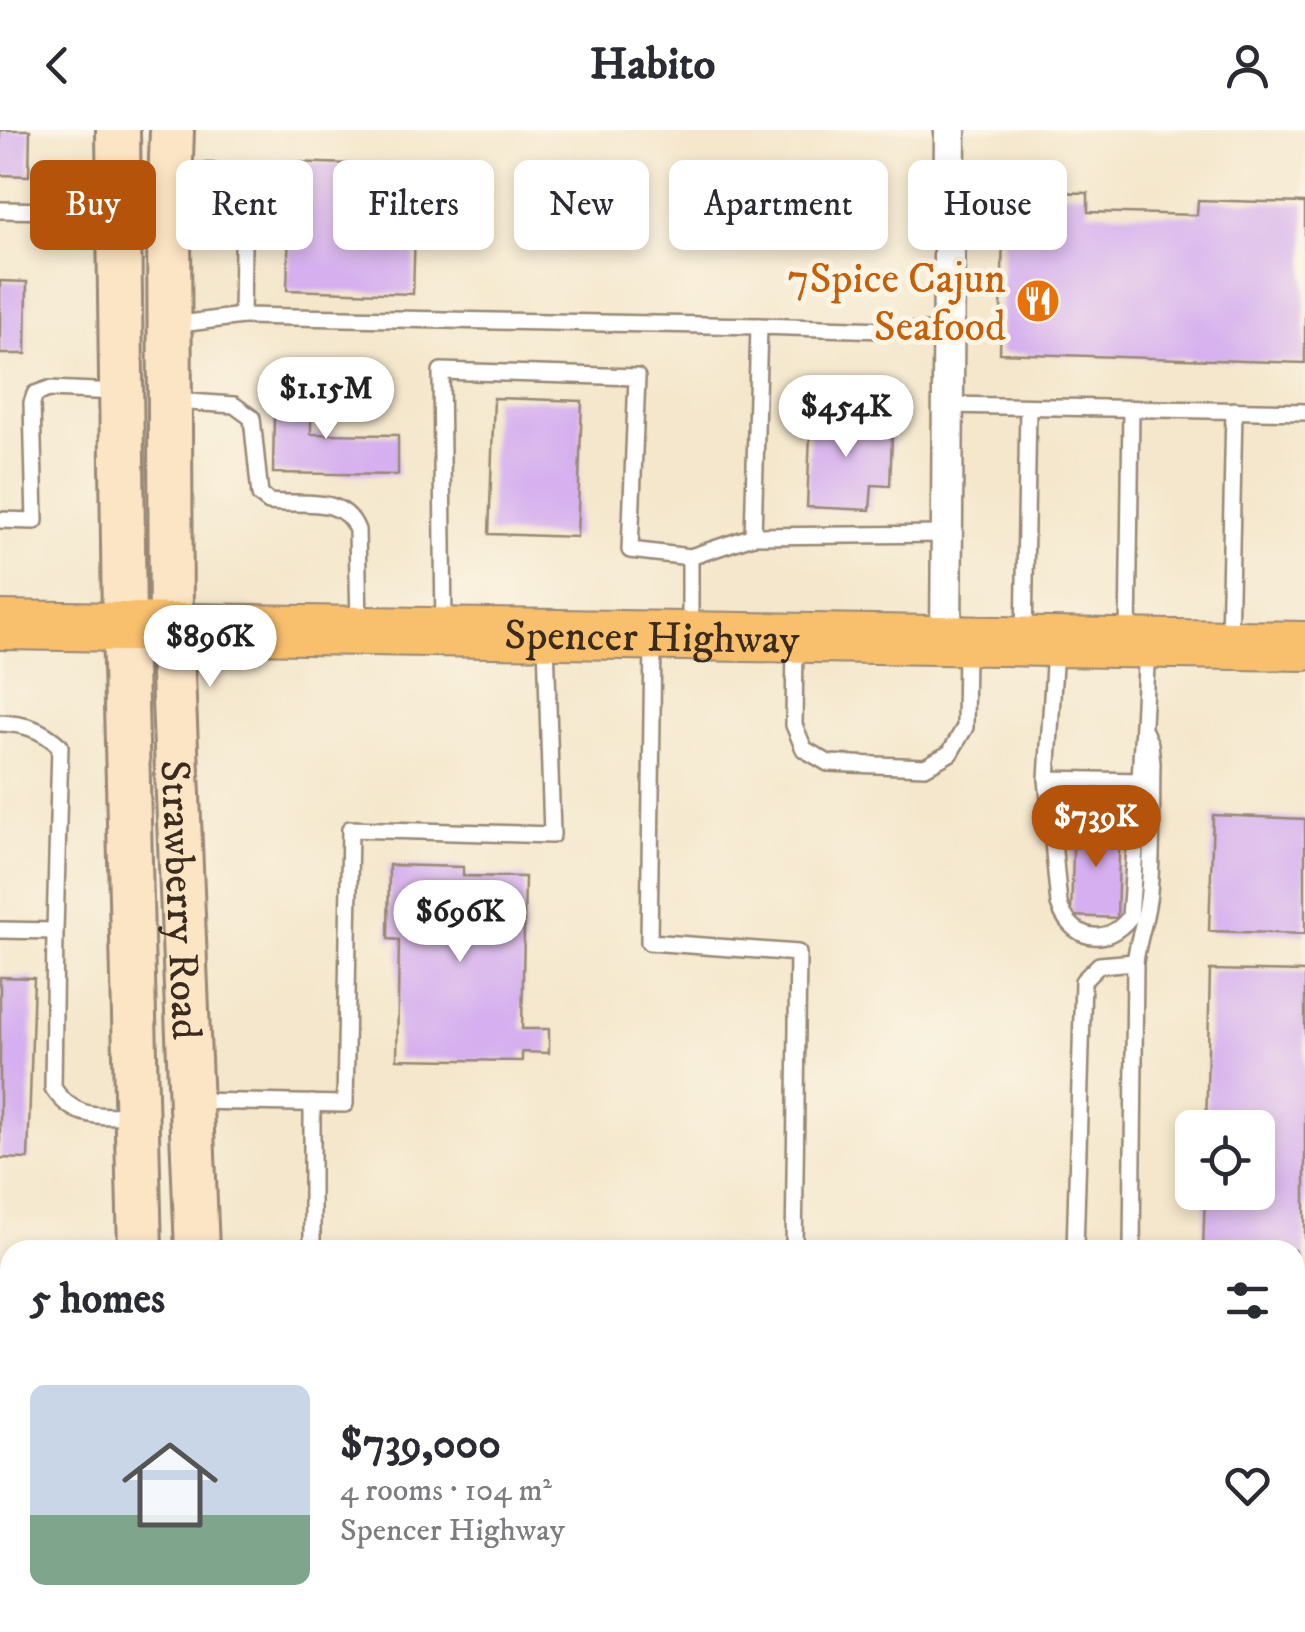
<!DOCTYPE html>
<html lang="en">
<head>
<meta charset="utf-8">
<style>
	:root { --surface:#fff; --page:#f2f2f3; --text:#2b2b33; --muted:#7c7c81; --accent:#b45309 }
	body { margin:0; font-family:"IM FELL DW Pica",serif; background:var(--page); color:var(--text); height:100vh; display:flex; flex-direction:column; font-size:38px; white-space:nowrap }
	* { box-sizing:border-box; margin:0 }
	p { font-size:32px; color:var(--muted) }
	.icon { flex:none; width:55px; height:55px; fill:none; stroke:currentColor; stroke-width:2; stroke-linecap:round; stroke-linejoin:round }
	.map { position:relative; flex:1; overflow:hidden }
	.sheet { position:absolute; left:0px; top:1110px; width:1305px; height:392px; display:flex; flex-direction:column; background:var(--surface); border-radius:30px 30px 0 0; box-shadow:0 5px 15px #0003 }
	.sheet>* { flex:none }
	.top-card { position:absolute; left:30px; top:30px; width:1245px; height:90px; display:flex; gap:20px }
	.fabs { position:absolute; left:1175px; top:980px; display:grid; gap:20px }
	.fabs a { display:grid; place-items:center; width:100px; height:100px; border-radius:15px; background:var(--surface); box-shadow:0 5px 15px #0003; font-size:50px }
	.price { position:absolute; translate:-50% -85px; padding:0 22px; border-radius:35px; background:#fff; color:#222; font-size:32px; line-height:65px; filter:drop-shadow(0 2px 5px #0008) }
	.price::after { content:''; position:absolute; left:50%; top:60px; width:30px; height:22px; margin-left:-15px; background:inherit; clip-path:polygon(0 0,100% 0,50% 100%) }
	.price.active { background:var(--accent); color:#fff }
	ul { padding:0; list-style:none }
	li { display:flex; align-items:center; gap:30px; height:250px; padding:0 30px }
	li span { display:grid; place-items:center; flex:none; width:280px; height:200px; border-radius:15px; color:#555 }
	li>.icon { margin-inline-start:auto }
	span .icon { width:120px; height:120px; fill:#fffc; stroke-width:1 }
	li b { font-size:42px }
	h2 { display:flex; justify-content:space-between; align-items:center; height:120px; padding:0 30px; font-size:42px }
	.tag { padding:0 35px; border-radius:15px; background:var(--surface); box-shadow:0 5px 15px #0003; font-size:35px; line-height:90px }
	.tag.active { background:var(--accent); color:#fff }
	header { display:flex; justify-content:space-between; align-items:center; height:130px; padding:0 30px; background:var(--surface); font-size:45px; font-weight:700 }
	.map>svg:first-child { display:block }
	.building { fill:#d5afef }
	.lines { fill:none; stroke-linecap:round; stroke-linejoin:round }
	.lane-casing { stroke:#988875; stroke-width:20 }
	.street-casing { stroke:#988875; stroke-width:35 }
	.secondary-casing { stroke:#988875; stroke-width:48 }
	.primary-casing { stroke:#988875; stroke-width:52 }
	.lane { stroke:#fff; stroke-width:15 }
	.street { stroke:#fff; stroke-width:30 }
	.secondary { stroke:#fce5c4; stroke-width:42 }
	.primary { stroke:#f8bf6c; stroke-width:48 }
	.labels { text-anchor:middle; stroke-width:10; stroke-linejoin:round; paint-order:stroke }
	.food-label { font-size:42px; fill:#c56008; stroke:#fcf5e5; text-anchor:end }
	.street-label { font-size:42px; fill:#3b2a1e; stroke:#fcf5e5 }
</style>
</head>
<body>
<header><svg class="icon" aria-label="back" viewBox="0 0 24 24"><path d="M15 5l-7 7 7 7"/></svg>Habito<svg class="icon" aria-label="person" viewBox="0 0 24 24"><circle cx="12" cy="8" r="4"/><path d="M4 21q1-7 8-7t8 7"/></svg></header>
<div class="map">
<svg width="1305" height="1502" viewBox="0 0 1305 1502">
	<rect width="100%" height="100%" fill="#fcf5e5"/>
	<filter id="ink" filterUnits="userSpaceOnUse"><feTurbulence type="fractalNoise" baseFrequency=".01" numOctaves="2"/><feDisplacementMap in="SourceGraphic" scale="20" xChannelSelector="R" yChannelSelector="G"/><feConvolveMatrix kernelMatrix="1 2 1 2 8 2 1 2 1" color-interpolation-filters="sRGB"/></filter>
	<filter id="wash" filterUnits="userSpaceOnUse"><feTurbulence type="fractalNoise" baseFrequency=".0048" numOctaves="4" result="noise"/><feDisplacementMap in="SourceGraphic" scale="40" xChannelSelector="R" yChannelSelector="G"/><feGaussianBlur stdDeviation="2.25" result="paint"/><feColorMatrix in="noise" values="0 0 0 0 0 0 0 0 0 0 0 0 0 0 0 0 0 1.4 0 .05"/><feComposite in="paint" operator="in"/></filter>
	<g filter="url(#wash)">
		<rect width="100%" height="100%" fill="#f4e7cc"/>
		<g id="blocks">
			<g class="building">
				<path d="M0,0H30L29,46L0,45Z"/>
				<path d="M291,32L417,36L413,164L287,160Z"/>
				<path d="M1004,61L1088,63V82L1197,85L1198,70L1305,73V233L1000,223Z"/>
				<path d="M0,151L27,152L26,224H0Z"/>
				<path d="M285,246H311V304L398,305V345L273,343L274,285H285Z"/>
				<path d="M494,268L582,271L577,407L489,404Z"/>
				<path d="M811,280L873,283L872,304L892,305L890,356L872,355L870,380L807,377Z"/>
				<path d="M1213,685L1305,689V804L1209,801Z"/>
				<path d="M1074,691L1120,693L1117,788L1071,786Z"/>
				<path d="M389,735L463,737V746L525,747L522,899H549V923L522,922V931L397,929L399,810L388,809Z"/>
				<path d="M1210,840L1305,842V1291H1295V1120H1203L1205,1062H1258V998H1206Z"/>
				<path d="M0,847L34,848L28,1029L0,1028Z"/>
			</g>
		</g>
	</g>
	<g filter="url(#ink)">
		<use href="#blocks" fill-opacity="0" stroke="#988875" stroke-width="2.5"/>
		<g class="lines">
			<defs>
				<g id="lane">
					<path d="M174,41L227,42L244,50L242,186L759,196"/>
					<path d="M0,80L114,82"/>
					<path d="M173,195L242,186"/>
					<path d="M174,271L234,275L252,288L260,365L269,372C302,376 343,364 357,400L359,495"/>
					<path d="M948,275L1305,282"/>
					<path d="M0,390L35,391L32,273L35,264L49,259L118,262"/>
					<path d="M753,406L947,404"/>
					<path d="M690,427L753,406L759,196L948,202"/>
					<path d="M444,499L441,241L637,247L630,420L690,427V502"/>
					<path d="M1024,508L1028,277"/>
					<path d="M653,510L649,812L798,823L794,1120"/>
					<path d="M1128,510L1131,279"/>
					<path d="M795,511L794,595L804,619L828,633L925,637L950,623L965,597L966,518"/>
					<path d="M1229,511L1234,280"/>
					<path d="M1055,519L1047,649L1140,651L1147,517"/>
					<path d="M0,593C25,594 41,599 60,616L55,801L0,800"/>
					<path d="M1047,649L1059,774C1071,810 1106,818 1130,787L1140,651"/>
					<path d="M55,801L53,958C75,991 100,985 136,986"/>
					<path d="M195,971L345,974L350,699L552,705L546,511"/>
					<path d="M312,1120V973"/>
					<path d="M1075,1120L1083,851L1099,835L1135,832"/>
					<path d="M1132,1120L1135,832C1138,808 1147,787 1149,762C1153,719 1151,676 1152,633L1150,614L1143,599"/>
					<path d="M0,1176H10"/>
					<path d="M0,1236H10"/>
					<path d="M488,1502V1492"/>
					<path d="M788,1502V1492"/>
				</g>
				<path id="street" d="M946,510L950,0"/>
				<g id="secondary">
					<path d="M118,0L124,497L140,1120"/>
					<path id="s1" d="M172,0L169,86L171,498L197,1120"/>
					<path d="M149,1492V1502"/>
					<path d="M206,1492L207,1502"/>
				</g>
				<g id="primary">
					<path id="s2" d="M0,495L1305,516"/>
				</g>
			</defs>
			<use href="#lane" class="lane-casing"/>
			<use href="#street" class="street-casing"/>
			<use href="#secondary" class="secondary-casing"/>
			<use href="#primary" class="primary-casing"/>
			<use href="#lane" class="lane"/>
			<use href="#street" class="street"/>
			<use href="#secondary" class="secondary"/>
			<use href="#primary" class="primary"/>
		</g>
	</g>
	<defs>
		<symbol id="restaurant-disc" viewBox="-11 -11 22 22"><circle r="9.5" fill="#e8710a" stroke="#fcf5e5"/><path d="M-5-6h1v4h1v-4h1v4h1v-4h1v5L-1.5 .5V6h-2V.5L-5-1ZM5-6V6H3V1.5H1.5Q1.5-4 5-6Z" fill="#fff"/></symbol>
	</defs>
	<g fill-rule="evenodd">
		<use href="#restaurant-disc" x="1013" y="146" width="50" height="50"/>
	</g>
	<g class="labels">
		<g class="food-label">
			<text x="1006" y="162">7Spice Cajun<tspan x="1006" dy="48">Seafood</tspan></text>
		</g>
		<g class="street-label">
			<text dy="15" stroke="none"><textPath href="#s2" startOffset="652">Spencer Highway</textPath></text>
			<text dy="15" stroke="none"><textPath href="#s1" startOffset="770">Strawberry Road</textPath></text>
		</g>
	</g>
</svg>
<div class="fabs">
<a><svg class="icon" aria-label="locate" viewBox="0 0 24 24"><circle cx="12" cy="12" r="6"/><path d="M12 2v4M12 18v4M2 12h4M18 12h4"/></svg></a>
</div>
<b class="price" style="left:326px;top:312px">$1.15M</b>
<b class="price" style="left:846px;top:330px">$454K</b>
<b class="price" style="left:210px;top:560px">$896K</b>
<b class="price active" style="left:1096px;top:740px">$739K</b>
<b class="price" style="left:460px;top:835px">$696K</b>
<div class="top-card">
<a class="tag active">Buy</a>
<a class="tag">Rent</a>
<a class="tag">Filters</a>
<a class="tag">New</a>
<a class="tag">Apartment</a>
<a class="tag">House</a>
</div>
<section class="sheet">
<h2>5 homes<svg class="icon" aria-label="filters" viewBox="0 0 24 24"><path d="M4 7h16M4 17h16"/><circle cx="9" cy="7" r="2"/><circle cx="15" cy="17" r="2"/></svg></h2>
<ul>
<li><span style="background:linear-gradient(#c9d6e8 65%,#7fa58c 0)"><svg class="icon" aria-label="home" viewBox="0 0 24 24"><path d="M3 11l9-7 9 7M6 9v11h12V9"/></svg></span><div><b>$739,000</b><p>4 rooms · 104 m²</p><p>Spencer Highway</p></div><svg class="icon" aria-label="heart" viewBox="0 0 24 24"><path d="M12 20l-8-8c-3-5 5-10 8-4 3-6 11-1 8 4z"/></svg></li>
</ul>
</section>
</div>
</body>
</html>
